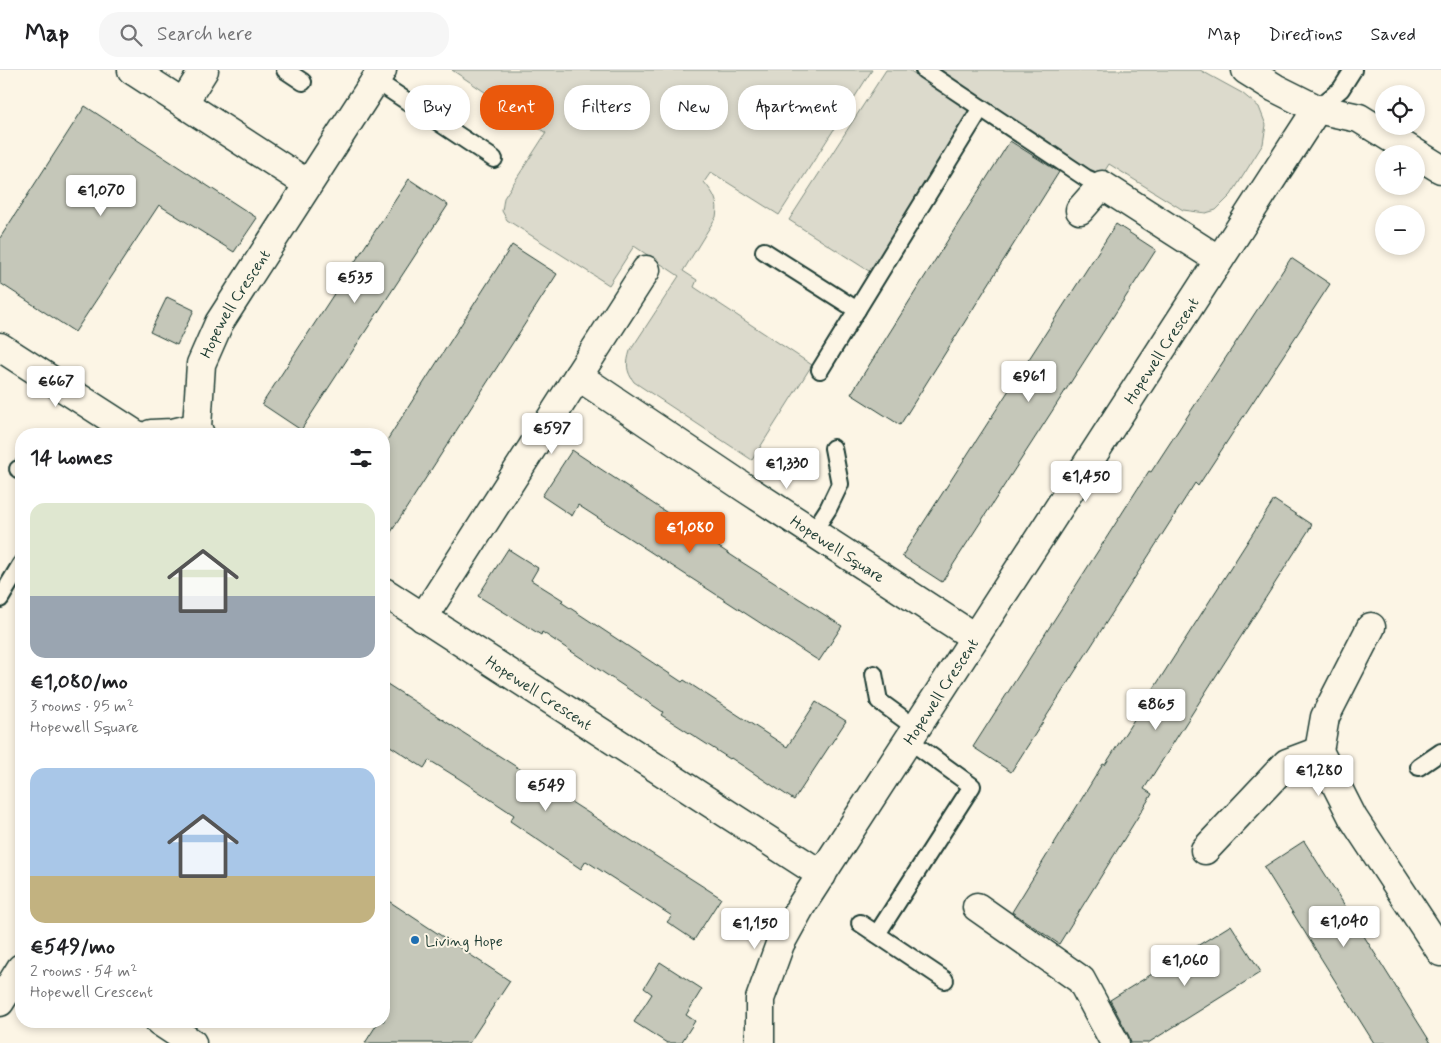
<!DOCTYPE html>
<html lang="en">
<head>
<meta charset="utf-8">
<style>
	:root { --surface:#fff; --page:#f6f6f6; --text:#202124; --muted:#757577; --line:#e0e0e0; --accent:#ea580c }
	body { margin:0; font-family:Mynerve,sans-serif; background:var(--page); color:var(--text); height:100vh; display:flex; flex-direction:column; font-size:19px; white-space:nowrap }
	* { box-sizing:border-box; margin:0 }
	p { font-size:16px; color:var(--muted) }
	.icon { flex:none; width:28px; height:28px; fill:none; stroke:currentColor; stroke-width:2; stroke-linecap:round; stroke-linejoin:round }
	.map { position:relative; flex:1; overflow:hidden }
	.panel { position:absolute; left:15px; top:358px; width:375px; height:600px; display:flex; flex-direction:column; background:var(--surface); border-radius:20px; box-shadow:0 2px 8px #0003 }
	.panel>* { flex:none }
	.banner { position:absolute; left:405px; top:15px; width:475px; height:45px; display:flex; gap:10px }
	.buttons { position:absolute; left:1375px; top:15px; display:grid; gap:10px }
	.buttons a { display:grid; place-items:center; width:50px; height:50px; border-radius:50%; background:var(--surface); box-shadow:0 2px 8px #0003; font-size:25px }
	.price { position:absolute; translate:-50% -42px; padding:0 11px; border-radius:5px; background:#fff; color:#222; font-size:16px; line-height:32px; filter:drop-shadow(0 1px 2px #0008) }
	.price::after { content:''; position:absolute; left:50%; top:30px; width:15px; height:11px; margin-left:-8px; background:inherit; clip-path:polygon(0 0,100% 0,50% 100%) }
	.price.current { background:var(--accent); color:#fff }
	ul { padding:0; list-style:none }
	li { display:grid; align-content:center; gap:10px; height:265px; padding:0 15px }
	li span { display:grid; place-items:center; height:155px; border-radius:15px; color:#555 }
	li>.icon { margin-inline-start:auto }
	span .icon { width:90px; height:90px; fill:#fffc; stroke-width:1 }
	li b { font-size:21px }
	h2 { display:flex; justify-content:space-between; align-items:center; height:60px; padding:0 15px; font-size:21px }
	.pill { padding:0 18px; border-radius:20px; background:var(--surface); box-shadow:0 2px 8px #0003; font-size:18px; line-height:45px }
	.pill.current { background:var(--accent); color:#fff }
	header { display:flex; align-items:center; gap:30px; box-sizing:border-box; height:70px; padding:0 25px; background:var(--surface); border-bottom:1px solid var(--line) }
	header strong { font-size:24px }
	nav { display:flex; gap:28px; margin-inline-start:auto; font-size:18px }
	.search { width:350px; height:45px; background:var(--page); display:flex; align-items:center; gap:12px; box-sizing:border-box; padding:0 18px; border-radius:20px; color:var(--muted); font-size:19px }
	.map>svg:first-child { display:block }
	.green { fill:#dcdacc; stroke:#7e8c80 }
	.building { fill:#c5c7b9; stroke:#1f3d34 }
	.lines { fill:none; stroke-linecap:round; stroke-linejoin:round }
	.lane-casing { stroke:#1f3d34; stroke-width:20 }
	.street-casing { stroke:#1f3d34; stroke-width:31 }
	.lane { stroke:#fcf5e5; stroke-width:16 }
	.street { stroke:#fcf5e5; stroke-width:28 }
	.poi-dot { fill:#1f6fb2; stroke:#fcf5e5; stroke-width:2 }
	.labels { text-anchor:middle; stroke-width:4; stroke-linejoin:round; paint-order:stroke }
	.street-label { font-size:16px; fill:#1f3d34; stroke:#fcf5e5 }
	.poi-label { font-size:16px; fill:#1f3d34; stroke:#fcf5e5; text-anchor:start }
</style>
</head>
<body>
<header>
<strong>Map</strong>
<div class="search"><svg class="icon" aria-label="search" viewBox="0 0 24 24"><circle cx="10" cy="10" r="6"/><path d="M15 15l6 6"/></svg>Search here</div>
<nav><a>Map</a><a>Directions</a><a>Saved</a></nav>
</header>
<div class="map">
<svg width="1441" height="973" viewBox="0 0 1441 973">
	<rect width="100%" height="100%" fill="#fcf5e5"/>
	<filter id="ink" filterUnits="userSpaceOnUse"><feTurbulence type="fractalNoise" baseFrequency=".02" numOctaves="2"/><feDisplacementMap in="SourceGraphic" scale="10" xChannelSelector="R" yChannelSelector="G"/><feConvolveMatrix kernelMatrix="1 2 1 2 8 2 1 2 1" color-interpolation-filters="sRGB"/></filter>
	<g filter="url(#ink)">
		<g class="green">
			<path d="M452,0H872L779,145L711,102L704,112C714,124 719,131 716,147L683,201L697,210L694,217L812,295L752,390L634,312C626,301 626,294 630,281L679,206L634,176L609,215L507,150L502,141L504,128L546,63Z"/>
			<path d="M886,0H909L974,43L872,203L789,150Z"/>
			<path d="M940,0H1200L1242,23L1259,37L1266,55L1263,74L1231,125L1216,140L1206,143L1183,140L1109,94L1101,107Z"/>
		</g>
		<g class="building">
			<path d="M85,36L257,148L234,182L159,135L75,262L0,213V168Z"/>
			<path d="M1010,71L1059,102L900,355L851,324Z"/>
			<path d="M409,109L448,135L301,360L262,334Z"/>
			<path d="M1116,154L1156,180L942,512L902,486Z"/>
			<path d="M512,175L557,204L384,473V375Z"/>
			<path d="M1291,188L1330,214L1198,416L1195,413L1011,702L973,677L1149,401L1151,402Z"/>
			<path d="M167,227L194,240L177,275L150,262Z"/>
			<path d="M572,380L740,491L842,556L819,591L578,435L572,446L542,426Z"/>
			<path d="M1274,430L1312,455L1144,719L1152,724L1059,874L1012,842L1103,694L1105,695Z"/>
			<path d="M508,479L538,498L531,510L563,530L561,532L682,612L684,610L787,677L816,632L846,651L794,730L731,688L730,689L661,645L663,642L542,562L541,565L478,526Z"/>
			<path d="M384,612L721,828L694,870L667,852L672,846L586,791L581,799L510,751L514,745L458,708L429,690L424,698L384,672Z"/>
			<path d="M1304,771L1325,804L1431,973H1374L1264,797Z"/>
			<path d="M384,828L510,911L469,973H365L379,951H384Z"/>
			<path d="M1231,855L1261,902L1148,973H1131L1129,966L1110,930Z"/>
			<path d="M660,892L702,919L686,945L695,951L681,973H667L634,952L652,924L644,918Z"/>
		</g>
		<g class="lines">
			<defs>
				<g id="lane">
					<path d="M285,0L303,12"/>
					<path d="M924,0L1086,108L1102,115"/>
					<path d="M375,10L494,89"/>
					<path d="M1317,39L1341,19L1353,0"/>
					<path d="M764,181L857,240"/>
					<path d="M820,300L981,38"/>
					<path d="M18,399L21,401"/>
					<path d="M813,462L828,439L840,414L833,378"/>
					<path d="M0,529L21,494"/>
					<path d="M874,604L879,631L916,658"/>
					<path d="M1419,697L1441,682"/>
					<path d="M860,853L945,910"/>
					<path d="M877,864L972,716L909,670"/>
				</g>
				<g id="street">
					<path d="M132,0L308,114"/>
					<path d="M1246,0L1275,18L1317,39L1359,48L1441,99"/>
					<path d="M184,32L204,0"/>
					<path d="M1080,140L1102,115L1219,190"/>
					<path d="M0,277L135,364"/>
					<path id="s1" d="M578,306L745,418L974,567"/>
					<path d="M151,364L172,363L197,357"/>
					<path id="s2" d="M200,364L197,357L201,294L219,253L382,0"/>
					<path id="s3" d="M384,522L822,805"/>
					<path d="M423,548L646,200"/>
					<path d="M1371,557L1325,647L1319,681L1353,748L1441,882"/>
					<path d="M1205,780L1287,693L1319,681"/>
					<path d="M977,837L1081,910L1115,973"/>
					<path d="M0,932L21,898"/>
					<path d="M159,951L192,973"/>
					<path id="s4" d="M760,973V929L780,874L801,836L1317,39"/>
				</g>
			</defs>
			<use href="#lane" class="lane-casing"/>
			<use href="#street" class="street-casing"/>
			<use href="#lane" class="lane"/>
			<use href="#street" class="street"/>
		</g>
	</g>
	<circle class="poi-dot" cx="415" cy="870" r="5"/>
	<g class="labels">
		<g class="street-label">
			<text dy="6" stroke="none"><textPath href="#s2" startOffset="140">Hopewell Crescent</textPath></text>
			<text dy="6" stroke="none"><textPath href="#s4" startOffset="808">Hopewell Crescent</textPath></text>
			<text dy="6" stroke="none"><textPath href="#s1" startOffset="312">Hopewell Square</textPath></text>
			<text dy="6" stroke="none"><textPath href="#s4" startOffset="402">Hopewell Crescent</textPath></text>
			<text dy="6" stroke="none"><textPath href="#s3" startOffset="185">Hopewell Crescent</textPath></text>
		</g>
		<g class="poi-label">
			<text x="425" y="876">Living Hope</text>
		</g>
	</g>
</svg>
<div class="buttons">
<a><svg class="icon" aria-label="locate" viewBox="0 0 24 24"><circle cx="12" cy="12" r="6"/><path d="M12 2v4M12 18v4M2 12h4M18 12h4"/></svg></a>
<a>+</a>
<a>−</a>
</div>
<b class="price" style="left:101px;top:147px">€1,070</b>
<b class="price" style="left:355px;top:234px">€535</b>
<b class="price" style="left:1029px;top:333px">€961</b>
<b class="price" style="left:56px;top:338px">€667</b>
<b class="price" style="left:552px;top:385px">€597</b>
<b class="price" style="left:787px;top:420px">€1,330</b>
<b class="price" style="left:1086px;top:433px">€1,450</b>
<b class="price current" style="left:690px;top:484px">€1,080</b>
<b class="price" style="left:1156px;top:661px">€865</b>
<b class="price" style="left:1319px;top:727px">€1,280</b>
<b class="price" style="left:546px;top:742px">€549</b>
<b class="price" style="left:1344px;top:878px">€1,040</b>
<b class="price" style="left:755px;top:880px">€1,150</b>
<b class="price" style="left:1185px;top:917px">€1,060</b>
<div class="banner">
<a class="pill">Buy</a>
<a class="pill current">Rent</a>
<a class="pill">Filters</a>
<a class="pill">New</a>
<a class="pill">Apartment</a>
</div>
<section class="panel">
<h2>14 homes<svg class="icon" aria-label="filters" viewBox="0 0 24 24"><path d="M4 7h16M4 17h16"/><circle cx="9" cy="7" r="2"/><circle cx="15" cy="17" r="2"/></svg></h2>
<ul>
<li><span style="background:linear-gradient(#dfe7d0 60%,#9aa5b1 0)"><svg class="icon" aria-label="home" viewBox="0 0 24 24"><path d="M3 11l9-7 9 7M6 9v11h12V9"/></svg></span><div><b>€1,080/mo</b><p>3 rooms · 95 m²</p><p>Hopewell Square</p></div></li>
<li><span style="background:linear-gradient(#a9c7e8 70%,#c2b280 0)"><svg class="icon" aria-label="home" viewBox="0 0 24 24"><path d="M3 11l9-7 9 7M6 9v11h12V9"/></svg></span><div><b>€549/mo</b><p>2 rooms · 54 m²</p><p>Hopewell Crescent</p></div></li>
</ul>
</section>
</div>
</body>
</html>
